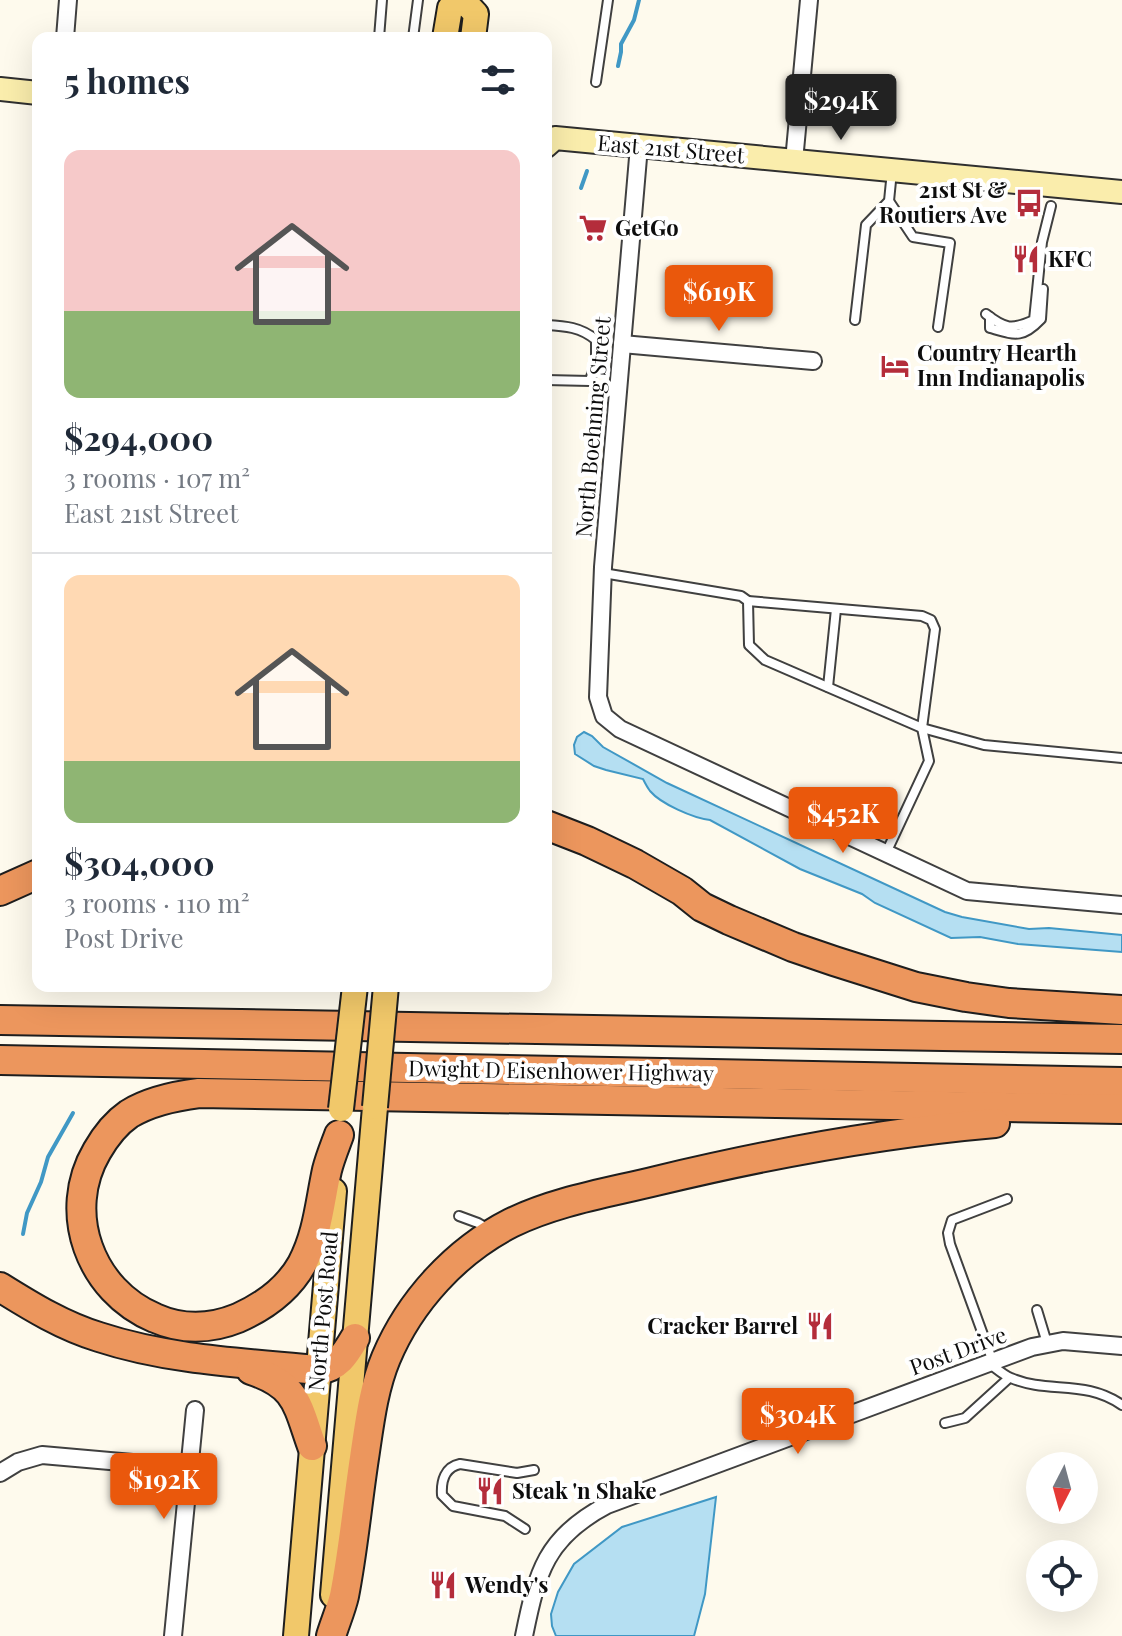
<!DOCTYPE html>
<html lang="en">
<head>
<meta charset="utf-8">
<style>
	:root { --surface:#fff; --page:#f2f2f3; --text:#1f2937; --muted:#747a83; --line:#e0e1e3; --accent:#ea580c }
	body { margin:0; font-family:"Playfair Display",serif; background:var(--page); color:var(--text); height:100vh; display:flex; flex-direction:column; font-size:30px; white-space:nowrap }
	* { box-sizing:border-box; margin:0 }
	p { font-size:26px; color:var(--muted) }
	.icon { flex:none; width:44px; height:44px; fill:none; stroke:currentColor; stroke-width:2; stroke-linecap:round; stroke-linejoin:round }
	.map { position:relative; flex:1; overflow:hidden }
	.panel { position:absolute; left:32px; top:32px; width:520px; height:960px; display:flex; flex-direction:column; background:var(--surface); border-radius:16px; box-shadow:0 8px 32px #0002 }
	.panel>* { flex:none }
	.needle { width:52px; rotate:186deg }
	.controls { position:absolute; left:1026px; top:1452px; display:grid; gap:16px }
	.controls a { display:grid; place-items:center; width:72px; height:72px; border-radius:50%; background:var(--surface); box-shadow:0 8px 32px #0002; font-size:40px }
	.price { position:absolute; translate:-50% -68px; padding:0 18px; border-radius:8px; background:var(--accent); color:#fff; font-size:26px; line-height:52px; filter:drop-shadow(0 2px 4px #0008) }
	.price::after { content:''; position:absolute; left:50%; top:48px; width:24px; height:18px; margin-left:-12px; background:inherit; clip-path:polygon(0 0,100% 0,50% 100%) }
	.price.active { background:#222; color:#fff }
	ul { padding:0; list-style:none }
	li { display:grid; align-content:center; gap:16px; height:424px; padding:0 32px }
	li+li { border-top:2px solid var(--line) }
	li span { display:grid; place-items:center; height:248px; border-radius:16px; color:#555 }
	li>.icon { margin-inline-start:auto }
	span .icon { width:144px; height:144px; fill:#fffc; stroke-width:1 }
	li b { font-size:34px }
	h2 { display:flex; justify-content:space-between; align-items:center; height:96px; padding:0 32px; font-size:34px }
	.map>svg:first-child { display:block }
	.water { fill:#b5dff2; stroke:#4098c5; stroke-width:2 }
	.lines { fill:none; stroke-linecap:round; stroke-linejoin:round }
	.stream { stroke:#4098c5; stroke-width:4 }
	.service-casing { stroke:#404040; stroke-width:12 }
	.minor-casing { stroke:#404040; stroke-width:20 }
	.secondary-casing { stroke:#2f2f2f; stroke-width:26 }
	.primary-casing { stroke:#1e1e1e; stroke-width:28 }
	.motorway-casing { stroke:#1e1e1e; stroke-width:32 }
	.service { stroke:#fff; stroke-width:8 }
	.minor { stroke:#fff; stroke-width:16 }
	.secondary { stroke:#faedac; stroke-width:22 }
	.primary { stroke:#f1c86a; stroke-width:24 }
	.motorway { stroke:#ec965d; stroke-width:28 }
	.primary-bridge-casing { stroke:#1e1e1e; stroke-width:28; stroke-linecap:butt }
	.primary-bridge { stroke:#f1c86a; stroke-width:24 }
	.labels { text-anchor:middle; stroke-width:8; stroke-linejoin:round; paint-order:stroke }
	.street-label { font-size:22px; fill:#0d0d0d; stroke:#fff }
	.poi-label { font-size:22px; font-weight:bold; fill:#0d0d0d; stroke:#fff; text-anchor:start }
</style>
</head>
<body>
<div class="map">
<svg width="1122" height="1636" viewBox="0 0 1122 1636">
	<rect width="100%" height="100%" fill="#fefaed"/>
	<g class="water">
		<path d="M584,732L592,736L603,747L667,783L945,912L962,917L1029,929L1049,928L1122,935V952L1018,944L980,937L951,938L875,903L862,894L800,869L710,820C693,818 661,804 650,791C647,787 645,783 643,779L606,770L594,766L575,754L574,745L577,737Z"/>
		<path d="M716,1497L705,1594L694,1636H556L552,1626L551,1614L558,1592L574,1564L622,1527Z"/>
	</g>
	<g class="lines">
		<g class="stream">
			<path d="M618,66L621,52V44L634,20L639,0"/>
			<path d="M581,188L587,171"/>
			<path d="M23,1234L27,1213L41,1182L48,1157L73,1113"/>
		</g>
		<defs>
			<g id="service">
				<path d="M379,38L382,0"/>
				<path d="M413,38L418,0"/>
				<path d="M596,82L608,0"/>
				<path d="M889,201L913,237L950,243L938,327"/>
				<path d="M986,314C1005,329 1012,330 1034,320L1042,242L1051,206"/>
				<path d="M990,317V328C1015,335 1022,339 1041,319L1043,289"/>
				<path d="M855,320L866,225L889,201L892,171"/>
				<path d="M546,325C565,326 581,327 596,340V360L590,381L546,380"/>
				<path d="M603,573L741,596L748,601L749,645L765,660L922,728L984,745L1122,758"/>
				<path d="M748,601L922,616L931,620L935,629L922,728L929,761L886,853"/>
				<path d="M828,687L836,609"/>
				<path d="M459,1216L478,1223L490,1230"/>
				<path d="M1037,1310L1047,1343"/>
				<path d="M993,1362L950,1244L948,1233L952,1220L1007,1199"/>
				<path d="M990,1364C996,1368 1003,1375 1011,1378C1048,1394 1085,1379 1122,1405"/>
				<path d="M945,1423L965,1418L1009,1378"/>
				<path d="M525,1529L505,1516L453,1506L442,1495C441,1481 445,1467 460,1464L517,1473L534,1470"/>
			</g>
			<g id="minor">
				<path d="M65,38L68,0"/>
				<path d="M639,146L603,567L598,697L604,716L620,729L967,891L1122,905"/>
				<path d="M794,161L809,0"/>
				<path d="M622,344L813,361"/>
				<path d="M0,1473L18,1462L42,1455L189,1468"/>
				<path d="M173,1636L195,1410"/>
				<path d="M524,1636C537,1572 546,1537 607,1505L1032,1347L1063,1341L1122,1346"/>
			</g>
			<g id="secondary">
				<path d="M0,89L38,93"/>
				<path d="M546,146L555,138L1122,192"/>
			</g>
			<g id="primary">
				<path d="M463,0L476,14L473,38"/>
				<path d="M445,38L450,8L463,1"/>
				<path d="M333,1595L375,1107"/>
				<path d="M296,1636L334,1191"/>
			</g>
			<g id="motorway">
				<path d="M546,825L587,841L635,864L682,891L702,907L729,920L793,947L834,961L916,987L966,997L1009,1003L1122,1010"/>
				<path d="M0,891L38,874"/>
				<path d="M0,1020L1122,1039"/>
				<path d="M0,1060L1122,1082"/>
				<path d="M339,1135C335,1146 330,1158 327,1170C320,1202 318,1234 302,1264C288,1289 265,1306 238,1318C211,1329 182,1330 155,1318C90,1291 61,1212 97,1151C105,1137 116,1123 129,1114C150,1101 175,1096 199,1093L1122,1109"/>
				<path d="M0,1287C32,1307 63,1326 99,1337C169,1360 245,1363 318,1370C338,1367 345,1355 355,1338"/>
				<path d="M251,1370C297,1385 297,1404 312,1446"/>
				<path d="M331,1636C335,1623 341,1609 344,1596C353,1550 357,1504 364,1458C369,1425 373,1389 386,1358C410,1301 456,1251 511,1223C556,1201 607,1193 656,1181C768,1154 880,1133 995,1123"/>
			</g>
		</defs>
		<use href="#service" class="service-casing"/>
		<use href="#minor" class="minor-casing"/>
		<use href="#secondary" class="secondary-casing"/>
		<use href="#primary" class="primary-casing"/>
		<use href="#motorway" class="motorway-casing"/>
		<use href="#service" class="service"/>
		<use href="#minor" class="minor"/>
		<use href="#secondary" class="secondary"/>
		<use href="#primary" class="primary"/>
		<use href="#motorway" class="motorway"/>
		<defs>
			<g id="primary-bridge">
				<path d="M375,1107L386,986"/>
				<path d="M341,1109L355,986"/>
			</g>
		</defs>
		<use href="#primary-bridge" class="primary-bridge-casing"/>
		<use href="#primary-bridge" class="primary-bridge"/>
	</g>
	<defs>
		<symbol id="bus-bare" viewBox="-9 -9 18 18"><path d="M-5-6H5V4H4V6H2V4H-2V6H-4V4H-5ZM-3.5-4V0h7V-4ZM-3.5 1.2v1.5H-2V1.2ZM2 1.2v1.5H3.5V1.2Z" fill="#b42d3b" stroke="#fff" stroke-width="2.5" paint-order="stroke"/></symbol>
		<symbol id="supermarket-bare" viewBox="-9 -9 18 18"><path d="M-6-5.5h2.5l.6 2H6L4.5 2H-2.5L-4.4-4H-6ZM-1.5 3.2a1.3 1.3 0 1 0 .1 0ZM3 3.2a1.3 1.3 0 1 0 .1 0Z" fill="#b42d3b" stroke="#fff" stroke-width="2.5" paint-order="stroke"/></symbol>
		<symbol id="restaurant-bare" viewBox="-9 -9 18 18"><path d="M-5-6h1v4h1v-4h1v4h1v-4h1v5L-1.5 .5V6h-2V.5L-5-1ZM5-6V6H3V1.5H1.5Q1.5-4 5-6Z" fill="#b42d3b" stroke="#fff" stroke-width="2.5" paint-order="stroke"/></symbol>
		<symbol id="hotel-bare" viewBox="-9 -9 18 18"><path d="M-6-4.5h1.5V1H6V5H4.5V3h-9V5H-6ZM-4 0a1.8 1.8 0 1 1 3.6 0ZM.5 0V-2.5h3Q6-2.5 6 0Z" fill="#b42d3b" stroke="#fff" stroke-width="2.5" paint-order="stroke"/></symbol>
	</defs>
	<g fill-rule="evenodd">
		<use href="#bus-bare" x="1009" y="183" width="40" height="40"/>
		<use href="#supermarket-bare" x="573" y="208" width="40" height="40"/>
		<use href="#restaurant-bare" x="1006" y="239" width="40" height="40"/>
		<use href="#hotel-bare" x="875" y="346" width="40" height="40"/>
		<use href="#restaurant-bare" x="800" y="1306" width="40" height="40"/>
		<use href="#restaurant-bare" x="470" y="1471" width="40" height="40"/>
		<use href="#restaurant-bare" x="423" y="1565" width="40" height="40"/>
	</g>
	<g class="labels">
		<g class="street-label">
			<text transform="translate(671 149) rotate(5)" y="8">East 21st Street</text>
			<text transform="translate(593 427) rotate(-85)" y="8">North Boehning Street</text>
			<text transform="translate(561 1071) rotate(1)" y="8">Dwight D Eisenhower Highway</text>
			<text transform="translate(323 1311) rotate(-85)" y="8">North Post Road</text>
			<text transform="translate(958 1351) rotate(-20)" y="8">Post Drive</text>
		</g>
		<g class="poi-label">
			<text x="1007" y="198" text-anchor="end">21st St &amp;<tspan x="1007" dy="25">Routiers Ave</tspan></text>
			<text x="615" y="236">GetGo</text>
			<text x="1048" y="267">KFC</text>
			<text x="917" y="361">Country Hearth<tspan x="917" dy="25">Inn Indianapolis</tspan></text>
			<text x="798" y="1334" text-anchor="end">Cracker Barrel</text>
			<text x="512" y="1499">Steak 'n Shake</text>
			<text x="465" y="1593">Wendy's</text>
		</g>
	</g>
</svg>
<div class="controls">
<a><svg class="needle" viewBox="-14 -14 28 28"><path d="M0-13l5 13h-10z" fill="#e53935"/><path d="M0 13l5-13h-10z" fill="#747a83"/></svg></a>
<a><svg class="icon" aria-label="locate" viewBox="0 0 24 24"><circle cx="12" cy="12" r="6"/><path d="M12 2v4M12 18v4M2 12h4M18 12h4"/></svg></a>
</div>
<b class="price active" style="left:841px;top:142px">$294K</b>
<b class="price" style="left:719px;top:333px">$619K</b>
<b class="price" style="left:843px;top:855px">$452K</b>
<b class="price" style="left:798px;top:1456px">$304K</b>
<b class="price" style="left:164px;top:1521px">$192K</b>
<section class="panel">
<h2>5 homes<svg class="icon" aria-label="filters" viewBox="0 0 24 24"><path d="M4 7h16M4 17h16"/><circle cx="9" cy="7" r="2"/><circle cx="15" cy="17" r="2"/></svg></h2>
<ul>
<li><span style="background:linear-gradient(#f6c9c9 65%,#8fb573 0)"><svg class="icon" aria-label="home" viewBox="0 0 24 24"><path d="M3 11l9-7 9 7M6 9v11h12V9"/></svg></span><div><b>$294,000</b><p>3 rooms · 107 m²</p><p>East 21st Street</p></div></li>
<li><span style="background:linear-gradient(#ffd9b3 75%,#8fb573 0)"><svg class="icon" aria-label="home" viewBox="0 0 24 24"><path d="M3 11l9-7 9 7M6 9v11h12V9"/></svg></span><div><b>$304,000</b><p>3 rooms · 110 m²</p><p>Post Drive</p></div></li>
</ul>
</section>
</div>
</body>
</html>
